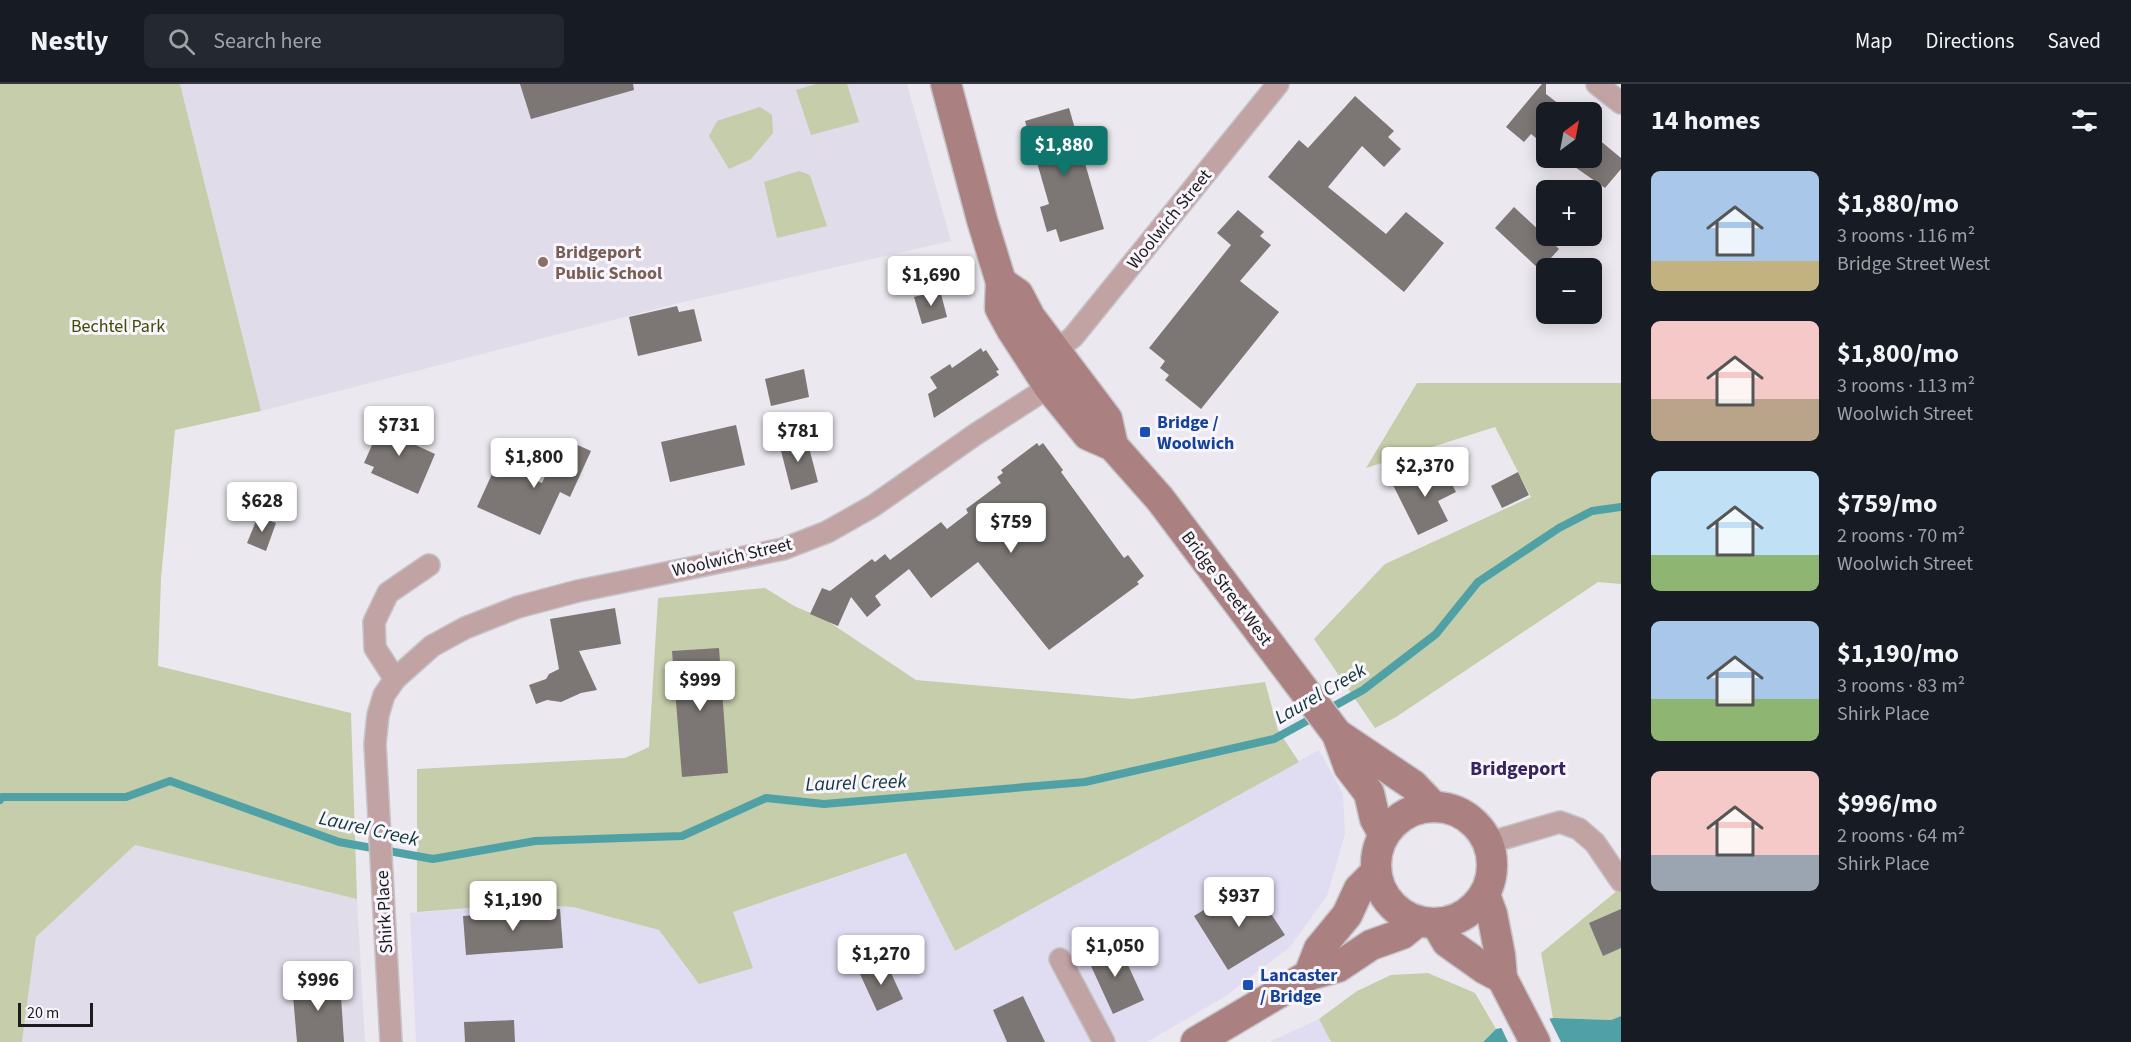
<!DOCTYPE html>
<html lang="en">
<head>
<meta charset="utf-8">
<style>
	:root { --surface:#171b24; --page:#242831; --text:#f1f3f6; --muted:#9ea1a6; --line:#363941; --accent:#0f766e }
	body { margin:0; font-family:"Source Sans 3",sans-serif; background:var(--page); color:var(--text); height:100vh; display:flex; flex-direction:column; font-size:22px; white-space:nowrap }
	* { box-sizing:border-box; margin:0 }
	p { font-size:20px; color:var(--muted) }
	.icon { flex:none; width:33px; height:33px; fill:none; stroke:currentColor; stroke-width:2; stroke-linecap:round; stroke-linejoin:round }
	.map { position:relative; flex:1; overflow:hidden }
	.drawer { display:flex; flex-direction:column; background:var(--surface); width:510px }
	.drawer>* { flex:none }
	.needle { width:39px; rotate:32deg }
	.controls { position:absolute; left:1536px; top:18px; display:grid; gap:12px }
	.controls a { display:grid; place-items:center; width:66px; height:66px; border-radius:9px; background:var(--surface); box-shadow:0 3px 15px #0003; font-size:30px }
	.scale { position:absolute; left:18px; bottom:15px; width:75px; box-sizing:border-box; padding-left:6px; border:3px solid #1c1b1d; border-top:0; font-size:16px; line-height:21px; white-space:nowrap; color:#1c1b1d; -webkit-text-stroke:4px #f8f6fc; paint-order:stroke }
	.price { position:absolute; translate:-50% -51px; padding:0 14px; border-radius:6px; background:#fff; color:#222; font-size:20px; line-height:39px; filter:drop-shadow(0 2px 3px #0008) }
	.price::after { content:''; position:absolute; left:50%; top:36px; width:18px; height:14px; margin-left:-9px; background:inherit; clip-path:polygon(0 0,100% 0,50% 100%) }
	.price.active { background:var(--accent); color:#fff }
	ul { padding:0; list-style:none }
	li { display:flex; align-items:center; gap:18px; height:150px; padding:0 30px }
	li span { display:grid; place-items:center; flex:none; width:168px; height:120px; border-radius:9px; color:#555 }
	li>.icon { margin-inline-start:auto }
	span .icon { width:72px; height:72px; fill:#fffc; stroke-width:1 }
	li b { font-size:26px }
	h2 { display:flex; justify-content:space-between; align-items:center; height:72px; padding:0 30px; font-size:26px }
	header { display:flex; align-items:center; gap:36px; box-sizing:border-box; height:84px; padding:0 30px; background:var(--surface); border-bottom:2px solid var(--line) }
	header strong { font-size:28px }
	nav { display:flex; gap:33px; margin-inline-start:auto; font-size:21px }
	.search { width:420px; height:54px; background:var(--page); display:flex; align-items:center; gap:15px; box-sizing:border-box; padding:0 21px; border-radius:9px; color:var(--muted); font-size:22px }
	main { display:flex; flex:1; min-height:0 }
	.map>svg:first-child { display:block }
	.commercial { fill:#e0ddf3 }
	.built { fill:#e0dce9 }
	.green { fill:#c5cdaa }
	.water { fill:#50a1a5 }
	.pier { fill:#ebe9ef }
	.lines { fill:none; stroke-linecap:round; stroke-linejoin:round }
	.stream { stroke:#50a1a5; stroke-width:8 }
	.building { fill:#7c7774 }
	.minor-casing { stroke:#c6c4c9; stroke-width:24 }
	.secondary-casing { stroke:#c6c4c9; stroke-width:33 }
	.minor { stroke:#c1a3a3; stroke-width:21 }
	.secondary { stroke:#ab8081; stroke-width:30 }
	.education-dot { fill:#8d6e63; stroke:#f8f6fc; stroke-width:2 }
	.transit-dot { fill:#1a4fb4; stroke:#f8f6fc; stroke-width:2 }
	.labels { text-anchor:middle; stroke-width:6; stroke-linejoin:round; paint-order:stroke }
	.street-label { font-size:18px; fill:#1c1b1d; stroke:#f8f6fc }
	.education-label { font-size:18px; font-weight:bold; fill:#785e54; stroke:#f8f6fc; text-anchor:start }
	.park-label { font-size:18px; fill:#434c07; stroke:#f8f6fc }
	.transit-label { font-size:18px; font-weight:bold; fill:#164399; stroke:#f8f6fc; text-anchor:start }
	.water-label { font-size:20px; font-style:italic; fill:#11383a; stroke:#f8f6fc }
	.neighbourhood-label { font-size:20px; font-weight:bold; fill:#37245f; stroke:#f8f6fc }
</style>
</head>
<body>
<header>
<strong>Nestly</strong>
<div class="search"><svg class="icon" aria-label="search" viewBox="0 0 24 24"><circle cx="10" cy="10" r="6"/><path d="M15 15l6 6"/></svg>Search here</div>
<nav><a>Map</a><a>Directions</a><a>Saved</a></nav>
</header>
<main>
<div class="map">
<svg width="1621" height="958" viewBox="0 0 1621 958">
	<rect width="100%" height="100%" fill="#ebe9ef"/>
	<g class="commercial">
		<path d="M1319,666L1343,710L1345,750L1327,812L1290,863L1226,912L1147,958H416L410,829L525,820L573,823L659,846L699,899L733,828L907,769L955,867Z"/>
		<path d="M1319,935L1331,958H1269Z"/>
	</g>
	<g class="built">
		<path d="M180,0H907L951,157L679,219L261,327Z"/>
		<path d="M135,761L357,815L365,958H22L36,853Z"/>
	</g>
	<g class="green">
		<path d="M0,0H180L261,327L175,346L161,494L158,582L351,629L357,815L135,761L36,853L22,958H0Z"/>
		<path d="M816,0H847L859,38L811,51L796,6Z"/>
		<path d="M760,23L772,31L773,49L751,75L729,85L709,52L717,37Z"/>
		<path d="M799,87L810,91L827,142L777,154L764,98Z"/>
		<path d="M1417,299H1621V500L1598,498L1396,633L1375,644L1314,555L1385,480L1531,413L1495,343L1366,384Z"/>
		<path d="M765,504L796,523L823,534L916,596L1132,615L1265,598L1278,646L1299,678L955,867L906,769L733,828L753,884L699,900L659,846L573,823L525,820L417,828V685L625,674L649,663L658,514Z"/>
		<path d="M1618,806L1621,807V932L1611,936L1553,934L1541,869Z"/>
		<path d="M1428,889L1475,909L1496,945L1483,958H1331L1319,935L1357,907L1391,891Z"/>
	</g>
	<path class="water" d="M1621,932V958H1483L1496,945L1553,934L1611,936Z"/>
	<path class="pier" d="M1548,932L1561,958H1508L1500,941Z"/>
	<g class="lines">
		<g class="stream">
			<path d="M1327,626L1363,606L1436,550L1478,498L1559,444L1592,427L1621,423"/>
			<path d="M0,716L2,713H126L170,697L339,758L433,775L535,757L682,752L766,714L824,720L1085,698L1274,655L1316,632"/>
		</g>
	</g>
	<g class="building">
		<path d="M520,0H633L634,6L531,35Z"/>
		<path d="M1542,0H1546V10L1569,28H1546V62L1531,50L1524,58L1506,43Z"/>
		<path d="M1355,12L1394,47L1388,53L1401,65L1384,83L1362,62L1328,103L1386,150L1406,128L1444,159L1404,208L1268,93L1299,56L1308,64Z"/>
		<path d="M1069,24L1104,145L1060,158L1056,145L1047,148L1040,123L1049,120L1025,37Z"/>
		<path d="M1592,50L1621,74V85L1605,104L1562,74H1592Z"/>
		<path d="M1514,123L1559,165L1540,186L1495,144Z"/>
		<path d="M1238,126L1264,148L1260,152L1271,161L1240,197L1279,228L1201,325L1165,296L1169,291L1160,284L1165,277L1149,264L1231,161L1217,149Z"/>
		<path d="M940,206L947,233L922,240L914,213Z"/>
		<path d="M677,222L679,228L694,225L702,257L638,272L629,233Z"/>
		<path d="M981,264L983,268L986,266L999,286L996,287L999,291L934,334L928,310L937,304L930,293L950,280L952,284Z"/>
		<path d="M804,285L809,313L771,322L765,295Z"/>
		<path d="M385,332L413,344L407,357L435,370L418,410L371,389L374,383L364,379Z"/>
		<path d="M736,341L745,381L670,398L661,358Z"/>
		<path d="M806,352L818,398L791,406L779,359Z"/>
		<path d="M562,354L591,367L570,413L560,408L540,451L477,423L497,379L542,399Z"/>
		<path d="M1037,359L1039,362L1043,359L1063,386L1061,388L1124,474L1128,471L1144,492L1137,498L1139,500L1049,566L978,478L931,514L909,485L875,512L881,521L867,533L851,513L838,542L810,530L822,504L830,507L872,475L875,478L885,470L890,476L941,438L947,445L968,429L966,425L1001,399L997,393L1003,389L1001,386Z"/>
		<path d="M1442,381L1456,408L1438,417L1448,437L1418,451L1393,401L1422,386L1424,390Z"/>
		<path d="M1518,388L1529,411L1502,424L1491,402Z"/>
		<path d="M258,432L276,439L266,467L247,459Z"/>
		<path d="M615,524L621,560L579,567L597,606L581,609L561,618L547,616L536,620L529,601L546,595L549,590L559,585L550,535Z"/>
		<path d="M719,564L728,689L682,693L672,567Z"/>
		<path d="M1254,804L1285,851L1228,886L1194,832L1223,814L1227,821Z"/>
		<path d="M560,825L563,864L466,871L463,832Z"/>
		<path d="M1621,825V864L1603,872L1589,839Z"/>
		<path d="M1117,857L1144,916L1113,930L1086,871Z"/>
		<path d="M886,878L903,915L877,927L860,890Z"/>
		<path d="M340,897L344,958H297L292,900Z"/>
		<path d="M1023,912L1045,958H1007L993,926Z"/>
		<path d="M514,936L515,958H465L464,938Z"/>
	</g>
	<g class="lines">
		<defs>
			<g id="minor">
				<path d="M1597,0L1621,19"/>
				<path d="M1056,266L1073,253L1278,0"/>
				<path d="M395,595L375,564L374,538L388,509L429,481"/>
				<path d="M1488,759L1560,738L1579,745L1595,759L1621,797"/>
				<path d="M1060,875L1104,958"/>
				<path d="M391,958L375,660L378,631L384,611L395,595L432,562L465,544L518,523L578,507L783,465L827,448L873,422L976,350L1049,303"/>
			</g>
			<g id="secondary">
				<path d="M946,0L982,136L1001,198L1000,224L1012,246L1049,303L1088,351L1113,362L1160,415L1337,650L1349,683L1369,709L1375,735L1384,751"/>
				<path d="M1001,198L1018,210L1030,233L1107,335L1113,362"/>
				<path d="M1337,650L1413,701L1434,723"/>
				<circle cx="1434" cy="781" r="58"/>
				<path d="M1485,811L1492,830L1500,871L1502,894L1535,958"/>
				<path d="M1436,839L1447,858L1485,885L1502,894"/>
				<path d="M1309,891L1319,865L1347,831L1359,805L1376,788"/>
				<path d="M1196,958L1309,891L1338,883L1371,861L1402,850L1418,837"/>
			</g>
		</defs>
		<use href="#minor" class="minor-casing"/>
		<use href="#secondary" class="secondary-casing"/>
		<use href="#minor" class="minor"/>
		<use href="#secondary" class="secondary"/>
	</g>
	<circle class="education-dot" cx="543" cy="178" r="6"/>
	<g class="transit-dot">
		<rect x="1139" y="342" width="12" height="12" rx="3"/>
		<rect x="1242" y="895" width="12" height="12" rx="3"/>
	</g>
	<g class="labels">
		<g class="street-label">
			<text transform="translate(1169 135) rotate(-51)" y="6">Woolwich Street</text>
			<text transform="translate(732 473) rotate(-13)" y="6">Woolwich Street</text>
			<text transform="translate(1227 504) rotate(53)" y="6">Bridge Street West</text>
			<text transform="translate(384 828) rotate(-93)" y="6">Shirk Place</text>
		</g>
		<g class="education-label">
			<text x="555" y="174">Bridgeport<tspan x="555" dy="21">Public School</tspan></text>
		</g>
		<g class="park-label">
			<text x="118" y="248">Bechtel Park</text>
		</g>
		<g class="transit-label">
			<text x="1157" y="344">Bridge /<tspan x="1157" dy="21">Woolwich</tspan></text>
			<text x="1260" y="897">Lancaster<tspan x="1260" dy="21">/ Bridge</tspan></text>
		</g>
		<g class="water-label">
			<text transform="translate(1320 609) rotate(-30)" y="7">Laurel Creek</text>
			<text transform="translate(856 698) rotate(-2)" y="7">Laurel Creek</text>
			<text transform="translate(369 744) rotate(13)" y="7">Laurel Creek</text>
		</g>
		<g class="neighbourhood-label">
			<text x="1518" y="691">Bridgeport</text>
		</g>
	</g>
</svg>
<div class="controls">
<a><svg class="needle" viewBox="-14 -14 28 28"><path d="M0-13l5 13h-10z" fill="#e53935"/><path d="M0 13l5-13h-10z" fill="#9ea1a6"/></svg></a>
<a>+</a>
<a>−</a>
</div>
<div class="scale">20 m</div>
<b class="price active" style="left:1064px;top:93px">$1,880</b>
<b class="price" style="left:931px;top:223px">$1,690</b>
<b class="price" style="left:399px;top:373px">$731</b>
<b class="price" style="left:798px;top:379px">$781</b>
<b class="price" style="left:534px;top:405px">$1,800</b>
<b class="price" style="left:1425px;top:414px">$2,370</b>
<b class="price" style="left:262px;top:449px">$628</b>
<b class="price" style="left:1011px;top:470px">$759</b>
<b class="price" style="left:700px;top:628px">$999</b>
<b class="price" style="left:1239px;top:844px">$937</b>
<b class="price" style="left:513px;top:848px">$1,190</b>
<b class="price" style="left:1115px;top:894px">$1,050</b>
<b class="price" style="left:881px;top:902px">$1,270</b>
<b class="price" style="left:318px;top:928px">$996</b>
</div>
<section class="drawer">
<h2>14 homes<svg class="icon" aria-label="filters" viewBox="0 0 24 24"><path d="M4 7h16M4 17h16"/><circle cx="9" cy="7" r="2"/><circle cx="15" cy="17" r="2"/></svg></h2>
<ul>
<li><span style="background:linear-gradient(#a9c7e8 75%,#c2b280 0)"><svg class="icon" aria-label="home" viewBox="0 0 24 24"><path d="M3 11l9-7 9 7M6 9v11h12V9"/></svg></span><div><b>$1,880/mo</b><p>3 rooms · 116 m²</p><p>Bridge Street West</p></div></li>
<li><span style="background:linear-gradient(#f6c9c9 65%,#b9a48a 0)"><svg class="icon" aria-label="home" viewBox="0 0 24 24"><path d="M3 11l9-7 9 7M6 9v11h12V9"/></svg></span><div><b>$1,800/mo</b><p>3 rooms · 113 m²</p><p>Woolwich Street</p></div></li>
<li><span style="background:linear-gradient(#bfe0f5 70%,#8fb573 0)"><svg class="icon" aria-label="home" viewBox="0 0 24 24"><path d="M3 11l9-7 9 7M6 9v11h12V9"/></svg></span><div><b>$759/mo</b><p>2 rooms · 70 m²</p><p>Woolwich Street</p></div></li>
<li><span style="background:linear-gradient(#a9c7e8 65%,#8fb573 0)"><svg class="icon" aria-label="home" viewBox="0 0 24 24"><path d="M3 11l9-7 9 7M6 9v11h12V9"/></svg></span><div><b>$1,190/mo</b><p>3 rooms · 83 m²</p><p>Shirk Place</p></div></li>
<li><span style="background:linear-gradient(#f6c9c9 70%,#9aa5b1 0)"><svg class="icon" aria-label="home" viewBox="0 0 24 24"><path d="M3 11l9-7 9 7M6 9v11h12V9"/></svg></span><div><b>$996/mo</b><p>2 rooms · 64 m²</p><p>Shirk Place</p></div></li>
</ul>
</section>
</main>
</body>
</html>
